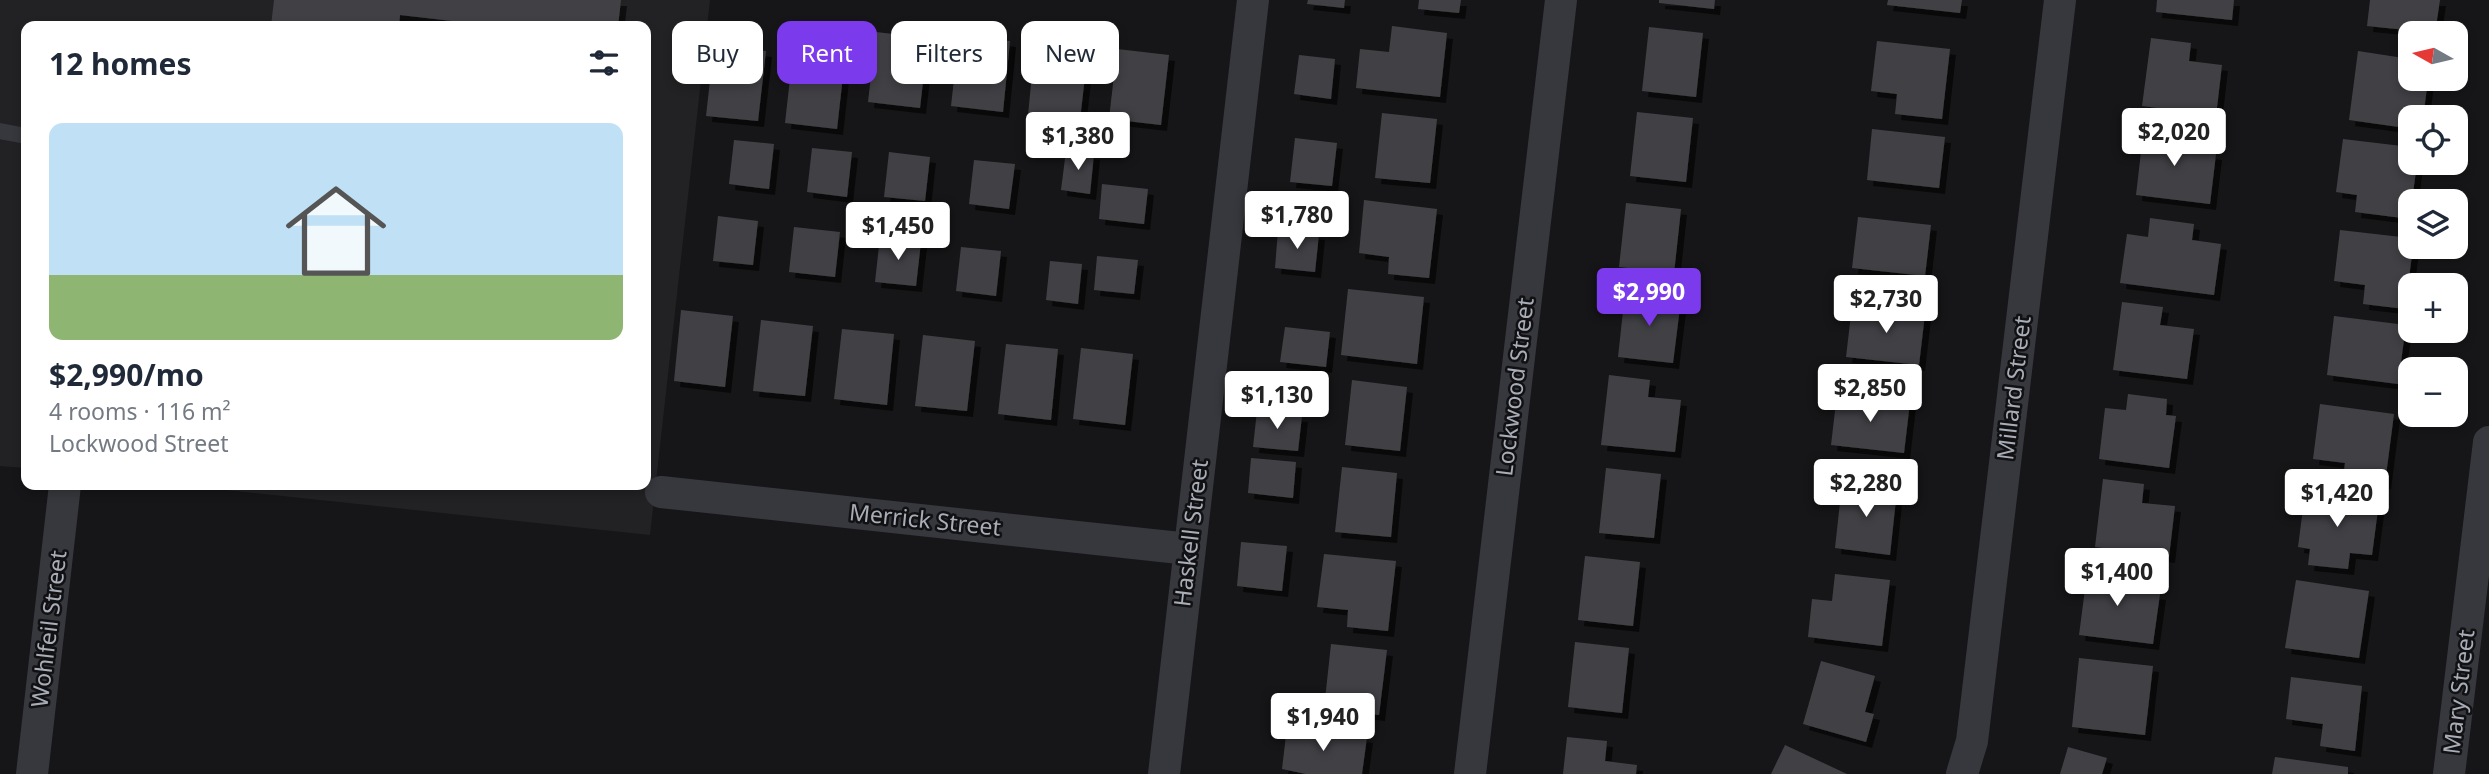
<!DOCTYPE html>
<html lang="en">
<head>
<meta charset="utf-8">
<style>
	:root { --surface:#fff; --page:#f6f6f7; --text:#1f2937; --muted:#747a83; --line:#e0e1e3; --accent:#7c3aed }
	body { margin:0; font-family:"Noto Sans",sans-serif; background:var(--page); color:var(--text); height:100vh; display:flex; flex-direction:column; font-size:26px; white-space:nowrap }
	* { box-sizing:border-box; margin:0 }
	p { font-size:23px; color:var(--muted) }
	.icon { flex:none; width:38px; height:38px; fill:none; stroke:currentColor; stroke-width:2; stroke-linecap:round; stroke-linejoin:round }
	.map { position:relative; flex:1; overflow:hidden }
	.side { position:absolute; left:21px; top:21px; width:630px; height:469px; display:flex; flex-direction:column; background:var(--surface); border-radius:14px; box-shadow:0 4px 10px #0003 }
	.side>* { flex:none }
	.hud { position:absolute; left:672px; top:21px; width:665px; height:63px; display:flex; gap:14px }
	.needle { width:46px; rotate:278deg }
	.controls { position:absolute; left:2398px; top:21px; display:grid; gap:14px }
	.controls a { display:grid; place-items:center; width:70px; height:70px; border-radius:14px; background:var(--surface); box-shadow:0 4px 10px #0003; font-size:35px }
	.price { position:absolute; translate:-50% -60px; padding:0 16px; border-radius:7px; background:#fff; color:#222; font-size:23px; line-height:46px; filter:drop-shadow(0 2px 4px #0008) }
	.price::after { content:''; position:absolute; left:50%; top:42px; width:21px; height:16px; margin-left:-10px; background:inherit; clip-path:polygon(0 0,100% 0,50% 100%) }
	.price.on { background:var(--accent); color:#fff }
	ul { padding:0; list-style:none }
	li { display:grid; align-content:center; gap:14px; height:371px; padding:0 28px }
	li+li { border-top:2px solid var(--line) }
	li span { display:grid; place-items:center; height:217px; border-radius:14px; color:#555 }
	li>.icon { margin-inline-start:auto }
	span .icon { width:126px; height:126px; fill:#fffc; stroke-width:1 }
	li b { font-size:30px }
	h2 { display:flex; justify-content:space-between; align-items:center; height:84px; padding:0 28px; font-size:30px }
	.pill { padding:0 24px; border-radius:14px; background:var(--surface); box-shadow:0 4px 10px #0003; font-size:24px; line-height:63px }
	.pill.on { background:var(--accent); color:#fff }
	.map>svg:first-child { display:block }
	.built { fill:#222225 }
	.building { fill:#404145; filter:url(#shadow) }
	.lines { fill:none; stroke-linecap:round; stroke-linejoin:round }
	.service { stroke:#37383d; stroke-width:16 }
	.minor { stroke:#37383d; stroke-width:32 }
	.labels { text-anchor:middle; stroke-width:5; stroke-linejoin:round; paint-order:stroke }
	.street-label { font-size:23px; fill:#a8adb8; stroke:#111113 }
</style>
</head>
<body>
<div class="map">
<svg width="2489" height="774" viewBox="0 0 2489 774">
	<defs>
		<filter id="shadow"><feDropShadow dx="6" dy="6" stdDeviation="0" flood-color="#0009"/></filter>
	</defs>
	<rect width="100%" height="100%" fill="#161618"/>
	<path class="built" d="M0,0H710L650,535L179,485H646V26H26V468L0,466Z"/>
	<g class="building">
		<path d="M274,0H621L618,26H496L400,15L399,26H271Z"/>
		<path d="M1308,0H1345L1344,8L1307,4Z"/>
		<path d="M1419,0H1461L1459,13L1418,9Z"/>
		<path d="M1659,0H1715L1714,9L1659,3Z"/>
		<path d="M1888,0H1962L1960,13L1887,5Z"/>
		<path d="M2157,0H2234L2232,20L2156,12Z"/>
		<path d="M2370,0H2440L2435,33L2367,26Z"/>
		<path d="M1392,26L1447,33L1440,97L1356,88L1360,49L1389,52Z"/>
		<path d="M1649,27L1703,33L1696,97L1642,91Z"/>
		<path d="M876,32L928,38L920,108L868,102Z"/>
		<path d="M959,35L1010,41L1003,112L951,106Z"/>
		<path d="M2151,38L2191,43L2189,61L2222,65L2216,116L2142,106Z"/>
		<path d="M1877,41L1950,49L1942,119L1895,114L1897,94L1871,91Z"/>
		<path d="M1035,44L1088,50L1080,120L1028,115Z"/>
		<path d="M714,45L766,51L758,121L706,116Z"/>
		<path d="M1117,49L1169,55L1161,125L1109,119Z"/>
		<path d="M2358,51L2410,59V79H2428L2424,111L2402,108L2399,127L2349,120Z"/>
		<path d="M793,52L845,58L837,129L785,123Z"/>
		<path d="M1299,55L1335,59L1331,99L1294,94Z"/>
		<path d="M1637,112L1693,118L1686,182L1630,176Z"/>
		<path d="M1382,113L1437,119L1430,183L1375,178Z"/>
		<path d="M2144,126L2185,131L2183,150L2216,154L2210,204L2136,195Z"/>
		<path d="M1872,129L1945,137L1939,188L1867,180Z"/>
		<path d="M1295,138L1337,143L1332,186L1290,182Z"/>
		<path d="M2343,139L2410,147V163H2417L2412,201H2410V219L2355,212L2357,195L2336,192Z"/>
		<path d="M734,140L774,144L769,189L729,184Z"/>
		<path d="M812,148L852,152L847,197L807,192Z"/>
		<path d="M1066,151L1094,154L1090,194L1061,190Z"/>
		<path d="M889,152L930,157L925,201L884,197Z"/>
		<path d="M974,160L1015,164L1009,209L969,204Z"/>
		<path d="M1102,184L1148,189L1144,224L1099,219Z"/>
		<path d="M1364,200L1437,209L1429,278L1388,274L1389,257L1359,253Z"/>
		<path d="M1626,203L1681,209L1674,273L1619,267Z"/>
		<path d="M718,216L758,221L753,265L713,261Z"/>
		<path d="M1858,217L1931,225L1925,276L1852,268Z"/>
		<path d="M2150,218L2194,224L2192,240L2221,244L2214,295L2120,283L2127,234L2148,237Z"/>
		<path d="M794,227L840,232L835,277L789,272Z"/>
		<path d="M1278,230L1319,234L1315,272L1275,268Z"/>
		<path d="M2340,230L2410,238V247H2413L2405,309L2363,304L2365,285L2334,281Z"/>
		<path d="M880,237L921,242L916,286L875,282Z"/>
		<path d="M961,247L1001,251L996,296L956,291Z"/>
		<path d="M1097,256L1138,260L1134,294L1094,290Z"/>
		<path d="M1050,261L1082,264L1078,304L1046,300Z"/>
		<path d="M1348,289L1424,297L1417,364L1341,355Z"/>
		<path d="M1625,293L1681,299L1673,363L1618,357Z"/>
		<path d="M2122,302L2163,307L2160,325L2194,329L2187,379L2113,370Z"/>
		<path d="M1852,306L1925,314L1919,365L1846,357Z"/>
		<path d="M681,310L733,316L725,387L674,381Z"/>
		<path d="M2334,316L2406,325L2398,384L2327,375Z"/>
		<path d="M761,320L813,326L805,396L753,391Z"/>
		<path d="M1285,327L1330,332L1326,367L1280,362Z"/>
		<path d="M842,329L894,334L887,405L834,399Z"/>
		<path d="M923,335L975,341L967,411L915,406Z"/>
		<path d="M1006,344L1058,349L1051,420L998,414Z"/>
		<path d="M1081,348L1133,354L1125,425L1073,419Z"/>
		<path d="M1609,375L1650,380L1648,397L1681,400L1675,452L1601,445Z"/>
		<path d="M1352,380L1407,387L1400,451L1345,445Z"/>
		<path d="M1837,394L1910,402L1904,453L1831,445Z"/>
		<path d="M2128,394L2167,399L2166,415L2176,416L2169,468L2099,459L2105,408L2126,410Z"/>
		<path d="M2320,404L2394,414L2385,483L2343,478L2345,463L2313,459Z"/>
		<path d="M1257,411L1302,416L1298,451L1253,447Z"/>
		<path d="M1251,458L1296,462L1293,498L1248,493Z"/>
		<path d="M1342,467L1397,473L1391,537L1335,532Z"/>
		<path d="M1606,468L1661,474L1654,538L1599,533Z"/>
		<path d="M2103,479L2144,484L2142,503L2175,506L2169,557L2095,547Z"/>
		<path d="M1842,484L1897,490L1890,555L1835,548Z"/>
		<path d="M2305,493L2379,502L2372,555L2350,553L2348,569L2308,565L2310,549L2298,547Z"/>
		<path d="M1241,542L1287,546L1282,591L1237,586Z"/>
		<path d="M1324,554L1396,561L1388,631L1347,627L1348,610L1317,607Z"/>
		<path d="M1585,556L1640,562L1633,626L1578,620Z"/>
		<path d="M2088,566L2129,572L2126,590L2160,594L2153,644L2079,635Z"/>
		<path d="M1835,574L1890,580L1882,646L1808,637L1812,599L1832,601Z"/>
		<path d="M2296,580L2369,591L2359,658L2285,648Z"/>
		<path d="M1575,642L1629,648L1622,713L1568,707Z"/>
		<path d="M1331,644L1387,650L1379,715L1324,709Z"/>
		<path d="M2079,658L2153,666L2145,735L2072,727Z"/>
		<path d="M1821,661L1875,676L1865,712L1874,714L1866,742L1803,724Z"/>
		<path d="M2291,677L2362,686L2355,751L2320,746L2323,724L2286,719Z"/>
		<path d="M1287,727L1367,737L1362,774H1306L1282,769Z"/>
		<path d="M1567,737L1607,741L1605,761L1637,765L1636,774H1563Z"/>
		<path d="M1785,745L1847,774H1771Z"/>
		<path d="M2068,747L2107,758L2102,774H2060Z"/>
		<path d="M2275,757L2348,767V774H2272Z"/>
	</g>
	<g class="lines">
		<path class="service" d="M0,131L26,136"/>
		<g class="minor">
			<path d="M661,492L1189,549"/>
			<path d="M32,774L65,485"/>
			<path d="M1164,774L1253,0"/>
			<path d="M1470,774L1561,0"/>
			<path d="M1962,774L1972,741L2060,0"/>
			<path d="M2449,774L2489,442"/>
		</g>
	</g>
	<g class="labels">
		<g class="street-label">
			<text transform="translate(1515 387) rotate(-83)" y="8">Lockwood Street</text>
			<text transform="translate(2014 388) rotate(-83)" y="8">Millard Street</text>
			<text transform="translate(925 520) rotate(6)" y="8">Merrick Street</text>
			<text transform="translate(1191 533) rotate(-83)" y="8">Haskell Street</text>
			<text transform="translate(49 629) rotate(-83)" y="8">Wohlfeil Street</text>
			<text transform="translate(2459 692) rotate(-83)" y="8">Mary Street</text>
		</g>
	</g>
</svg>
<div class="controls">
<a><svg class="needle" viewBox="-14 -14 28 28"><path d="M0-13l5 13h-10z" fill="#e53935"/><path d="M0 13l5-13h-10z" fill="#747a83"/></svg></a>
<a><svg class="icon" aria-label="locate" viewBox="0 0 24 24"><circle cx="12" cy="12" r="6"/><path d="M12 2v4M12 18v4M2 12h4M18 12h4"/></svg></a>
<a><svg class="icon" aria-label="layers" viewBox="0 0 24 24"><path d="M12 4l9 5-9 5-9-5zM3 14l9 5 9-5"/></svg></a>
<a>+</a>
<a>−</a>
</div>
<b class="price" style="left:2174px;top:168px">$2,020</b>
<b class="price" style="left:1078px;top:172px">$1,380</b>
<b class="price" style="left:1297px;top:251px">$1,780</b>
<b class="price" style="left:898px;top:262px">$1,450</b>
<b class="price on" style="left:1649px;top:328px">$2,990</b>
<b class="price" style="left:1886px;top:335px">$2,730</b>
<b class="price" style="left:1870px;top:424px">$2,850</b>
<b class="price" style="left:1277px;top:431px">$1,130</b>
<b class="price" style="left:1866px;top:519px">$2,280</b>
<b class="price" style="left:2337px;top:529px">$1,420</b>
<b class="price" style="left:2117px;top:608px">$1,400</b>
<b class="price" style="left:1323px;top:753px">$1,940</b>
<div class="hud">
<a class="pill">Buy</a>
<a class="pill on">Rent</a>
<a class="pill">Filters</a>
<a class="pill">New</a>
</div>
<section class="side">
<h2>12 homes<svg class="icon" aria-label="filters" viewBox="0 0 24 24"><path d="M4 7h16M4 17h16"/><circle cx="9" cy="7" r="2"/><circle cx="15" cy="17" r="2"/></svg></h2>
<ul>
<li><span style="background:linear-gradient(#bfe0f5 70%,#8fb573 0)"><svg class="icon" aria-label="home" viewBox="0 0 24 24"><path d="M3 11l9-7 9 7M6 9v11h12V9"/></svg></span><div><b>$2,990/mo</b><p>4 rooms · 116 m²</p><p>Lockwood Street</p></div></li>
</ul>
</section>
</div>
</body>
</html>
